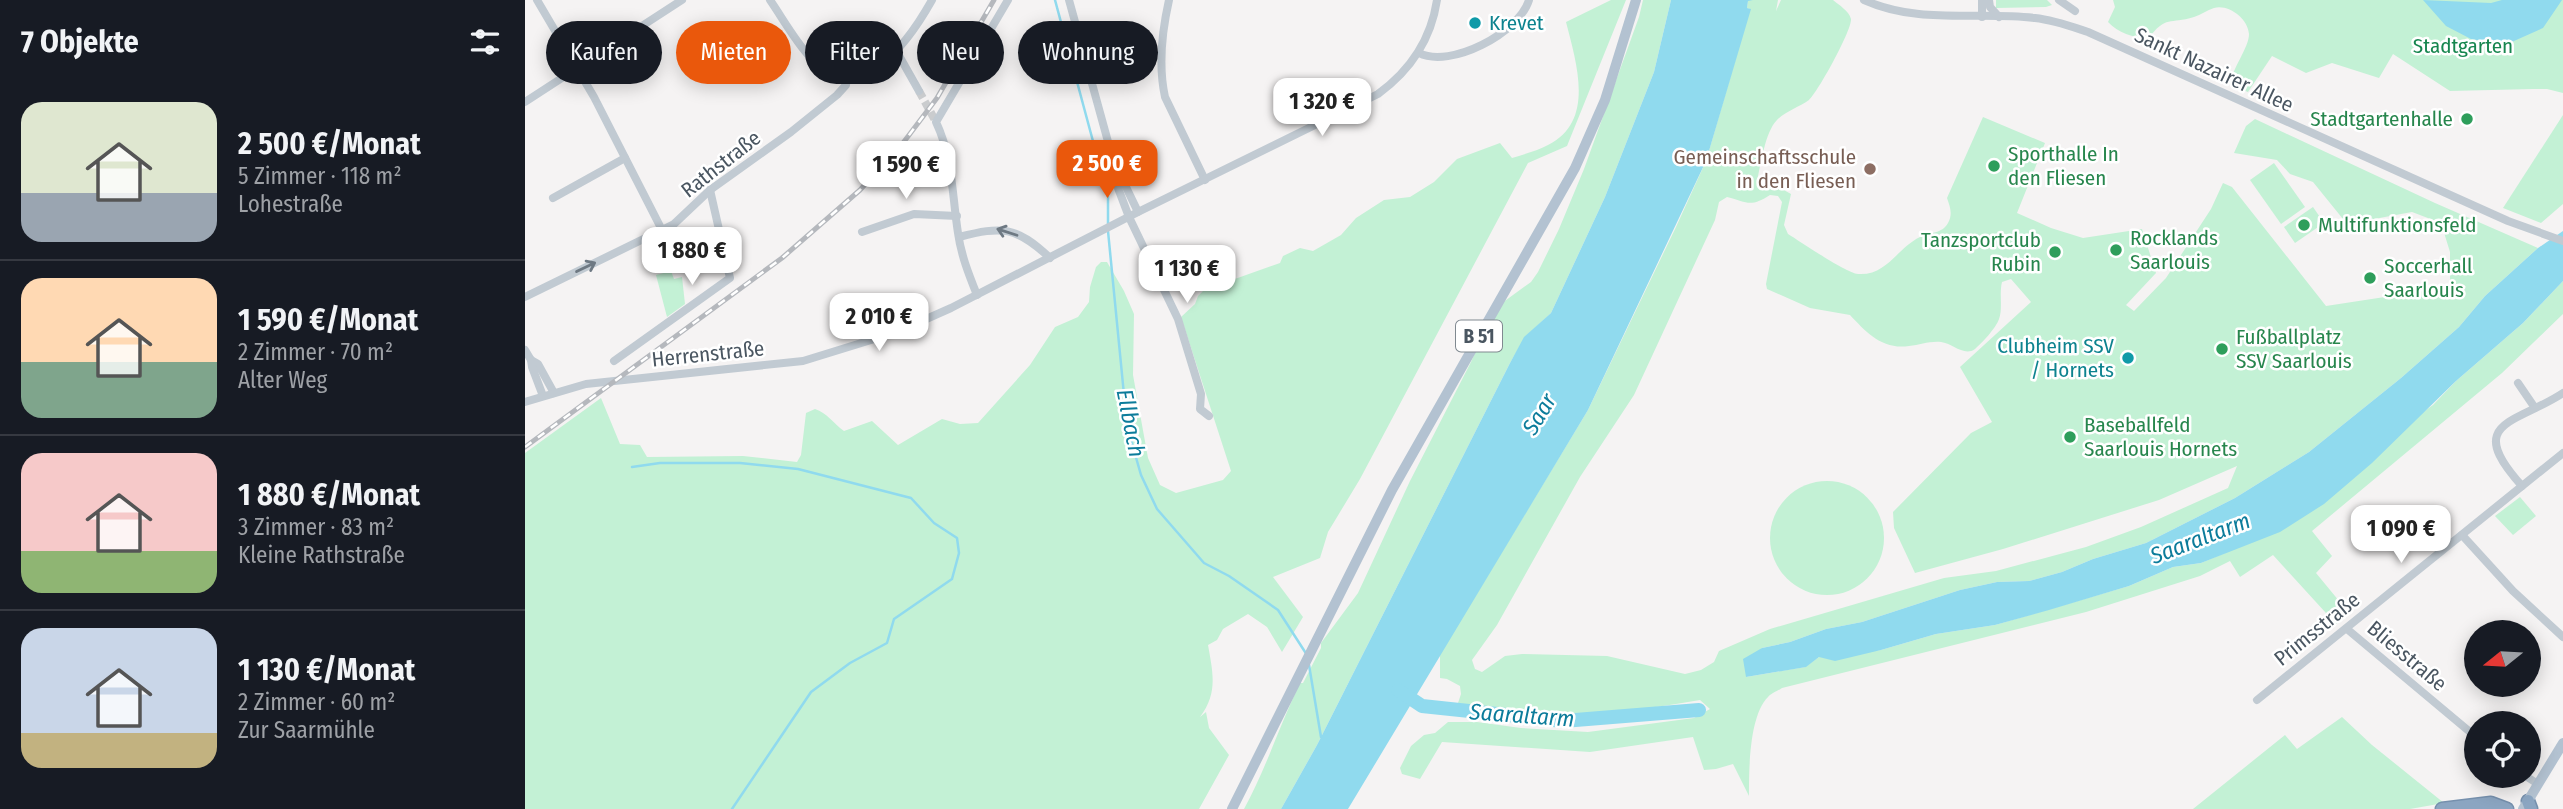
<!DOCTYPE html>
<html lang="de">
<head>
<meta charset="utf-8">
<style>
	:root { --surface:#171b24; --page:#20242c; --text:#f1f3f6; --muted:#9ea1a6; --line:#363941; --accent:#ea580c }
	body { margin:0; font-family:"Fira Sans Condensed",sans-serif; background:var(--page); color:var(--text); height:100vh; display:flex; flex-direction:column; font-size:26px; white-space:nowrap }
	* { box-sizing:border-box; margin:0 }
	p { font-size:23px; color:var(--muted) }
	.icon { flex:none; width:38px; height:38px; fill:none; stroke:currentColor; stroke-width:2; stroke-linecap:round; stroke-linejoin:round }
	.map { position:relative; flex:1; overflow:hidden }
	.panel { display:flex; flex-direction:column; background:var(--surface); width:525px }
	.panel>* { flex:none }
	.banner { position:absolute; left:21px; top:21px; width:665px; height:63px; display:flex; gap:14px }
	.needle { width:46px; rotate:252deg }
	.controls { position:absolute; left:1939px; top:620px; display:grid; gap:14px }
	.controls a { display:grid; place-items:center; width:77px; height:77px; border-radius:50%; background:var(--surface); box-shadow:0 4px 18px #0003; font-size:35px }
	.price { position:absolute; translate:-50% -60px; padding:0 16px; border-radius:14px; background:#fff; color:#222; font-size:23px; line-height:46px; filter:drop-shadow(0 2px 4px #0008) }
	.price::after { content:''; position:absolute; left:50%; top:42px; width:21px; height:16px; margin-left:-10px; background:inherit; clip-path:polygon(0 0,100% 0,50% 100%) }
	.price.active { background:var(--accent); color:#fff }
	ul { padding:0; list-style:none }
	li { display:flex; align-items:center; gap:21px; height:175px; padding:0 21px }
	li+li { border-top:2px solid var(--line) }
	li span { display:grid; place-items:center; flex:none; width:196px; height:140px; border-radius:21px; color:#555 }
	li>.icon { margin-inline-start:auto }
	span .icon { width:84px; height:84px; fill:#fffc; stroke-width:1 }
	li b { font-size:30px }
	h2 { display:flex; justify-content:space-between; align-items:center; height:84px; padding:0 21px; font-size:30px }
	.tag { padding:0 24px; border-radius:32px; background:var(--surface); box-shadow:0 4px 18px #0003; font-size:24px; line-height:63px }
	.tag.active { background:var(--accent); color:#fff }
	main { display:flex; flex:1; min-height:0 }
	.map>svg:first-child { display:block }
	.green { fill:#c3f1d5; fill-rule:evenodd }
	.water { fill:#90daee }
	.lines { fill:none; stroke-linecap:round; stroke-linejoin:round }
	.stream { stroke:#90daee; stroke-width:2.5 }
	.river { stroke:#90daee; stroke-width:14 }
	.minor-tunnel { stroke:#caccce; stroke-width:8; stroke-dasharray:8 4; stroke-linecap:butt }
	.highway-casing { stroke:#7690ad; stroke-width:15 }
	.minor { stroke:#c1cad2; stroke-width:8 }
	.major { stroke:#b3c2d1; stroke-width:10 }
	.highway { stroke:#8ba5c1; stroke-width:12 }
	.rail-casing { stroke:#b5b8bd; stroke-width:5 }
	.rail { stroke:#fff; stroke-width:2.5; stroke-dasharray:8; stroke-linecap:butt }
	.oneway { stroke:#6e7983 }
	.culture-dot { fill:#0f9aa8; stroke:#fff; stroke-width:2.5 }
	.leisure-dot { fill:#2e9e5b; stroke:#fff; stroke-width:2.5 }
	.education-dot { fill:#8d6e63; stroke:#fff; stroke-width:2.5 }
	.labels { text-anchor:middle; stroke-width:5; stroke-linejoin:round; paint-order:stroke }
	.shield { fill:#fff; stroke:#808990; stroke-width:2 }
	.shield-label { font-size:19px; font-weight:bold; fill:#4a5661 }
	.culture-label { font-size:21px; fill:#0d838f; stroke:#fff; text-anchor:start }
	.park-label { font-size:21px; fill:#17864f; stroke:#fff }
	.street-label { font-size:21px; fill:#4a5661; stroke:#fff }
	.leisure-label { font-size:21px; fill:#27864d; stroke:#fff; text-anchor:start }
	.education-label { font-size:21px; fill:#785e54; stroke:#fff; text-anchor:end }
	.water-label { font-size:23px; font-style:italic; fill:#0c7c9b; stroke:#fff }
</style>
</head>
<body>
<main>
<section class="panel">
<h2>7 Objekte<svg class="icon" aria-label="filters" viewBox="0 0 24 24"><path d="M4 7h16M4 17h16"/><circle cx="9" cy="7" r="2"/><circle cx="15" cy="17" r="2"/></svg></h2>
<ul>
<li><span style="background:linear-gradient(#dfe7d0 65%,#9aa5b1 0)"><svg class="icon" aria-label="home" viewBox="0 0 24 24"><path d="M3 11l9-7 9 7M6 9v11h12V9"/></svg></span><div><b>2 500 €/Monat</b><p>5 Zimmer · 118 m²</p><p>Lohestraße</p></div></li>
<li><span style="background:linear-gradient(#ffd9b3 60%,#7fa58c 0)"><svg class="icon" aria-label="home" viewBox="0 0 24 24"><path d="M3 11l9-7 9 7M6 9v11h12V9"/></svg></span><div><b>1 590 €/Monat</b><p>2 Zimmer · 70 m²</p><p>Alter Weg</p></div></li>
<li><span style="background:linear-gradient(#f6c9c9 70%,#8fb573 0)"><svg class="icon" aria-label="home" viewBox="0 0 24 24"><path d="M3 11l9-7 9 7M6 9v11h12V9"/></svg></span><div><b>1 880 €/Monat</b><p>3 Zimmer · 83 m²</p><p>Kleine Rathstraße</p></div></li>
<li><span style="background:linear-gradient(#c9d6e8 75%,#c2b280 0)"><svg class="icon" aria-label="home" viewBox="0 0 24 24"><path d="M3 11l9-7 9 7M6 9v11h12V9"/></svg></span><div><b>1 130 €/Monat</b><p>2 Zimmer · 60 m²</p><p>Zur Saarmühle</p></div></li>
</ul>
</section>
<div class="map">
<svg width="2038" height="809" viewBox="0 0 2038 809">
	<rect width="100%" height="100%" fill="#f5f3f3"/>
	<g class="green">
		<path d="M1086,0H1101L1042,146L1003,163L835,479L803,532L795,558L748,577L778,617L757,652L742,627L723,614L698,629L692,640L683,645C688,673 693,693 675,717L681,712L684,728L704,755L674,809H0V453L76,398L95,444L115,445L122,457L218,456L272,462L276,455L281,413L290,409C302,413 308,423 319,431L347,421L373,445L417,419L435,424L453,423L505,365L530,327L553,317L564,302L565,287L571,267L576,262H582L599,291L609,314L608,375L623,458L635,485L651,493L698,480L706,471L656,317L670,304L673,296L679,290L755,263L758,256L775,248L788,251L816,235L831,218L859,200L885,197L909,182L932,159L975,143L987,158C999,154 1012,151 1023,145C1071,121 1051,62 1041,22Z"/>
		<path d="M1118,0H1146L1129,72L1080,197L1026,313L1000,337L985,363L792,745L756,809H719C741,769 755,724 775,683H778L796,648V643L833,593L885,481L946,362L964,321L977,303L1006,282L1013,272L1034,229L1059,169L1114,17Z"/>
		<path d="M1223,0H1253L1251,11L1256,0H1308C1314,5 1324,11 1326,19C1327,30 1293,92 1284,100C1274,107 1261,111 1252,120C1240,132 1236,164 1232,181L1257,189L1266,194L1259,225L1263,234C1276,242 1321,273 1333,274C1362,276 1372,248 1395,237C1405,232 1417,234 1423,223C1428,214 1425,207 1422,198L1458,117L1520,143L1492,213L1526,228L1558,238L1617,229L1631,273L1601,305L1609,311L1641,278L1686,209L1698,183L1707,187L1801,306L1925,287V252L1916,223L1887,212L1822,224L1788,182L1765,174L1752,160L1709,153L1721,126L1730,119L1910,203L2013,248L1960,296L1934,327L1876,378L1784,452L1710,498L1621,543L1568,559L1537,572L1504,581L1472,582L1435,590L1337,622L1301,629L1265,642L1237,648L1221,677L1280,667L1294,657L1356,650L1411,634L1470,625L1604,586L1648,567L1676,563L1700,553L1908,405L1931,381L1998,323L2038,281V314L1977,373L1787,531L1807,556L1791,573L1824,613L1811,624L1748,555L1715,577L1705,561L1675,576L1561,612L1257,688C1253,691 1246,693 1243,697C1224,716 1224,770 1224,796L1208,764L1191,769L1179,770L1168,737L1065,752L917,742L895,779L877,774L875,768L886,746L899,735L910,733L923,722H952L996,728L1063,732L1169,718L1185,709L1175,700C1141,706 1107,711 1073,713C1029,715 986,709 943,705L933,703L936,694L935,686L922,679L915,678V654L1063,410L1151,227L1181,161L1225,9L1222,8ZM1245,195L1253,196L1257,202L1241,284L1242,289L1285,308L1325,315C1341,332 1357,350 1384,346C1395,345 1404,341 1416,342C1427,343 1439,357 1450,349C1457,343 1471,328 1474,319C1478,308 1474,294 1477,282L1486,279L1506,302L1435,367L1467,422L1446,433L1368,512L1369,528L1390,573L1478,549L1634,500L1712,466L1703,488L1616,527L1561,547L1471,571L1419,578L1245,629L1194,651L1189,662L1176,670L1160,674L1082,656L997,654L980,656L957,672L950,669L947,660L972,625L1055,477L1109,395L1190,220L1194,202L1202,197C1222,202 1225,208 1245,195Z"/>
		<path d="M1471,0H1522L1527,5L1521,7L1471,8Z"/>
		<path d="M1588,0H2038V93L2022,89H2008L1925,91L1868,54L1854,78L1807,63L1781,73L1747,56L1723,92L1705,85C1707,68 1724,48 1724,34C1723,19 1704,4 1689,8C1682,10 1676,15 1669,17C1644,25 1642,14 1623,39C1608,37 1593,33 1583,22L1590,7Z"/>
		<path d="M2038,115V204L2016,223L1978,208Z"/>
		<path d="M1749,163L1780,207L1756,224L1725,180Z"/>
		<path d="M1788,207L1799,223L1770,243L1759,227Z"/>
		<path d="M146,271L149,279L157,277L160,304L142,317L131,275Z"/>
		<circle cx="1302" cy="538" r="57"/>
		<path d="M1995,497L2011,516L1988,535L1970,516Z"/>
		<path d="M1817,717L1847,745L1919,803L1885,809H1668L1760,735L1772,749Z"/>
	</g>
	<g class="water">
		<path d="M1146,0H1228L1223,1L1222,8L1226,9L1181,161L1063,410L823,809H756L792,745L985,363L999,337L1026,313L1080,197L1129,72Z"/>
		<path d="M1898,0L1966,3L1977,0H2037L2018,28L1980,45L1946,39L1921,26Z"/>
		<path d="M2038,231V281L1998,323L1931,381L1847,463L1799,504L1755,532L1676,563L1648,567L1604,586L1524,610L1470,625L1411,634L1356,650L1310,661L1294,657L1281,667L1221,677L1218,659L1237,648L1265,642L1301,629L1337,622L1435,590L1472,582L1504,581L1537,572L1568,559L1621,543L1710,498L1784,452L1876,378L1934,327L1960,296L2013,248Z"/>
	</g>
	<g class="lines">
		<g class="stream">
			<path d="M530,0L583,197V224"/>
			<path d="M583,231L600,405L606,440L616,475L632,509L679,563L704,576L753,610L782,655"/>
			<path d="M107,467L135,463H215L273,469L386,498L409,523L432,538L434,553L427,579L369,619L362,643L325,663L286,692L207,809"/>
			<path d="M784,665L796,737"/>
		</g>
		<path class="river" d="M873,690L897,706L1038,721L1174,710"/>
		<path class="minor-tunnel" d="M394,91L411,122"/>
		<defs>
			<g id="highway">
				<path d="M2003,801L2006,809"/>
				<path d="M1917,809L1966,803L1982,809"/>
			</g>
		</defs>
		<use href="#highway" class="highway-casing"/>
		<g class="minor">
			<path d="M12,0L69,97L137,230"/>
			<path d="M245,0C258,19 270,41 285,57C335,111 384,41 407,0"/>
			<path d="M544,0L593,178V188L604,217L653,319L676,394L675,409L684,416"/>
			<path d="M644,0C637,31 633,65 640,97L680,180"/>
			<path d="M1339,0C1395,25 1452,11 1510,18C1529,20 1545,26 1563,32L1983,221L2038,241"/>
			<path d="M1464,0L1465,7L1474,17"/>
			<path d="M1534,0L1550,11"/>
			<path d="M1457,17V0"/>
			<path d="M372,52L394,91"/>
			<path d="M894,53C925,69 994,33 1004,0"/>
			<path d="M0,102L157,0"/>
			<path d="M593,178L601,187L613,212"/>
			<path d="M28,198L100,158"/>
			<path d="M337,232L389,214L432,216"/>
			<path d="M434,237C477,226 491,226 525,258"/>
			<path d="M452,295C444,275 436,255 433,233C427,195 428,158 411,122L483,0"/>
			<path d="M0,297L149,224L185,190L266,132L312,95L321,85L322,77"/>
			<path d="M0,350L6,360L13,364L29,393"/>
			<path d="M6,360L7,367L18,396"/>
			<path d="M89,361L205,278L185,190"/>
			<path d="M1993,383L2010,408"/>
			<path d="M0,402L61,384L278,361L372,332L426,308L613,212L853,94C886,70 906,40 912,0"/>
			<path d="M1997,486C1938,421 1991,424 2038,393"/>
			<path d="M1937,535L1988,591L2038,637"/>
			<path d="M1822,629L1951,737"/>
			<path d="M1732,700L2038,453"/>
			<path d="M1999,775L2013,784"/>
		</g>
		<g class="major">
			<path d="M707,809L867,490L1050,168L1080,100L1111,0"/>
			<path d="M1998,809L2038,743"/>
		</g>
		<use href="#highway" class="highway"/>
		<defs>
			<path id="rail" d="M0,447L257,258L335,190L378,143L412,98L469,0"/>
		</defs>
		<use href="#rail" class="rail-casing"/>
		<use href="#rail" class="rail"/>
	</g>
	<defs><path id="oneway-shaft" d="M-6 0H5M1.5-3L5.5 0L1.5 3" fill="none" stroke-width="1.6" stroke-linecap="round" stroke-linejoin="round" transform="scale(1.75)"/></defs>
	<g class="oneway">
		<use href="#oneway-shaft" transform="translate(482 232) rotate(-162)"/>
		<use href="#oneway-shaft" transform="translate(61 267) rotate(-26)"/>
	</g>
	<g class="culture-dot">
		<circle cx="950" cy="23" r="7"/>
		<circle cx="1603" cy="358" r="7"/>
	</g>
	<g class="leisure-dot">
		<circle cx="1942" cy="119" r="7"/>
		<circle cx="1469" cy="166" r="7"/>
		<circle cx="1779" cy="225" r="7"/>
		<circle cx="1591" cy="250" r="7"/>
		<circle cx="1530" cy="252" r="7"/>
		<circle cx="1845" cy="278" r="7"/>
		<circle cx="1697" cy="349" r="7"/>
		<circle cx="1545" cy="437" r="7"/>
	</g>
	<circle class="education-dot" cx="1345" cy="169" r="7"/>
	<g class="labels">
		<rect class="shield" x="931" y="320.5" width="46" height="31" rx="5"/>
		<g class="shield-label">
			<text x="954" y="343">B 51</text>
		</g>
		<g class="culture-label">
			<text x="964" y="30">Krevet</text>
			<text x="1589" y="353" text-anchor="end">Clubheim SSV<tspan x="1589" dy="24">/ Hornets</tspan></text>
		</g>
		<g class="park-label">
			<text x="1938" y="53">Stadtgarten</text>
		</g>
		<g class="street-label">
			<text transform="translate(1689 70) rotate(25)" y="7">Sankt Nazairer Allee</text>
			<text transform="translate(196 164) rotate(-38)" y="7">Rathstraße</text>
			<text transform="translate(183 354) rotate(-6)" y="7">Herrenstraße</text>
			<text transform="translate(1792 629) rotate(-39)" y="7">Primsstraße</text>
			<text transform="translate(1882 656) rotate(40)" y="7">Bliesstraße</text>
		</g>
		<g class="leisure-label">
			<text x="1928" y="126" text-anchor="end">Stadtgartenhalle</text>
			<text x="1483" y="161">Sporthalle In<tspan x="1483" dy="24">den Fliesen</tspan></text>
			<text x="1793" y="232">Multifunktionsfeld</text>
			<text x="1605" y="245">Rocklands<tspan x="1605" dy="24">Saarlouis</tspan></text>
			<text x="1516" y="247" text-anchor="end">Tanzsportclub<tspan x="1516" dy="24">Rubin</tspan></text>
			<text x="1859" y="273">Soccerhall<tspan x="1859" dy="24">Saarlouis</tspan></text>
			<text x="1711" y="344">Fußballplatz<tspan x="1711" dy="24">SSV Saarlouis</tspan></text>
			<text x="1559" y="432">Baseballfeld<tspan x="1559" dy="24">Saarlouis Hornets</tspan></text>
		</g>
		<g class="education-label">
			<text x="1331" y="164">Gemeinschaftsschule<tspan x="1331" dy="24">in den Fliesen</tspan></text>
		</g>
		<g class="water-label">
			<text transform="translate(1014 414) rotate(-59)" y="8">Saar</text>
			<text transform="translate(606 423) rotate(79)" y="8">Ellbach</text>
			<text transform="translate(1675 538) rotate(-21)" y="8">Saaraltarm</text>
			<text transform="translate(997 715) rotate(4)" y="8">Saaraltarm</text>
		</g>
	</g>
</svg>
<div class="controls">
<a><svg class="needle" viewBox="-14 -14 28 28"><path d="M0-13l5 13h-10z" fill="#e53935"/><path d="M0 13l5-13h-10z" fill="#9ea1a6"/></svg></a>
<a><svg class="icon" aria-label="locate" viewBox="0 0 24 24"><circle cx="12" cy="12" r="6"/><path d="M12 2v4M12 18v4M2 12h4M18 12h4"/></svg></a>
</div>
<b class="price" style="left:797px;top:138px">1 320 €</b>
<b class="price active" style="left:582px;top:200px">2 500 €</b>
<b class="price" style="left:381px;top:201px">1 590 €</b>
<b class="price" style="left:167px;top:287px">1 880 €</b>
<b class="price" style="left:662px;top:305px">1 130 €</b>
<b class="price" style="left:354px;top:353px">2 010 €</b>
<b class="price" style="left:1876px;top:565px">1 090 €</b>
<div class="banner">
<a class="tag">Kaufen</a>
<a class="tag active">Mieten</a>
<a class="tag">Filter</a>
<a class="tag">Neu</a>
<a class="tag">Wohnung</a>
</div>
</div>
</main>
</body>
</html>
